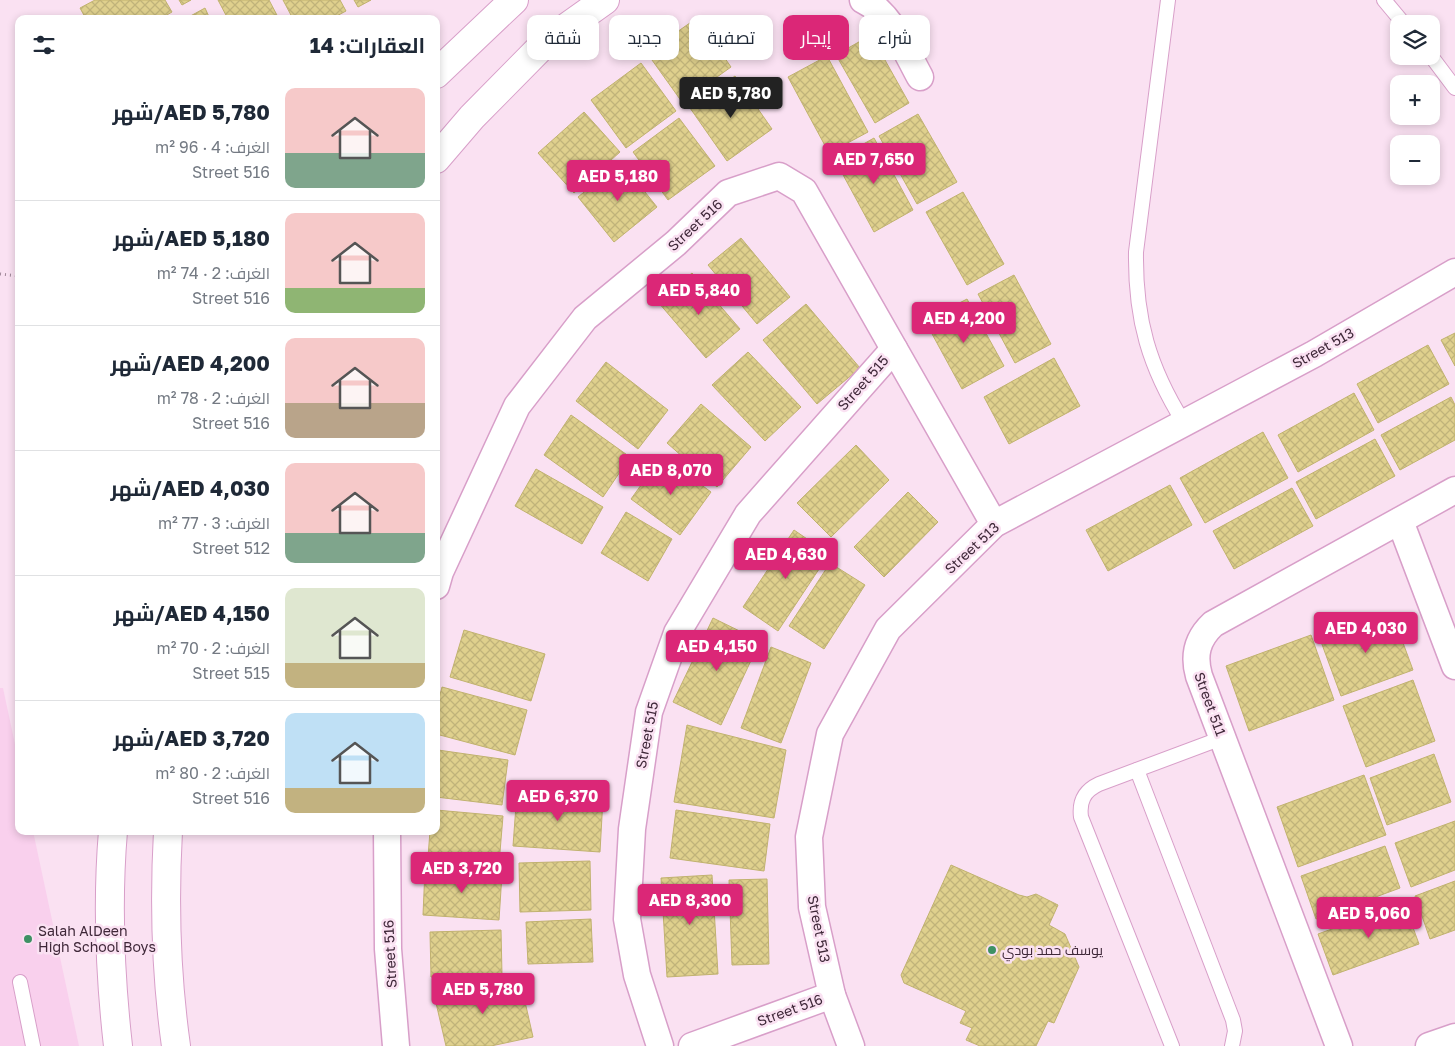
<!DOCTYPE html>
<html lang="ar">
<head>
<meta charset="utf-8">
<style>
	:root { --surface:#fff; --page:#f6f6f7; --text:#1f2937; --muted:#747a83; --line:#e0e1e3; --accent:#db2777 }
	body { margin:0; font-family:"Golos Text",Cairo,sans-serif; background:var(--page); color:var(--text); direction:rtl; height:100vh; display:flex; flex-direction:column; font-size:19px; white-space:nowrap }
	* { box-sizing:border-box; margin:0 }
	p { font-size:16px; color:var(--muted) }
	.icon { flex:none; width:28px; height:28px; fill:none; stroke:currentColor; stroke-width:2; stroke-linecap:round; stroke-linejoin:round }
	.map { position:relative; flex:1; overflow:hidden; direction:ltr }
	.side { position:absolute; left:15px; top:15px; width:425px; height:820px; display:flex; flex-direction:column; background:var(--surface); border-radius:10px; box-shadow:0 2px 8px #0003; direction:rtl }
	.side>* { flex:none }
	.hud { position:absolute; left:455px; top:15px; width:475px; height:45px; direction:rtl; display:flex; gap:10px }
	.buttons { position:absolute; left:1390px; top:15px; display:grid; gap:10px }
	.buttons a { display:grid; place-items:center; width:50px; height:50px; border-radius:10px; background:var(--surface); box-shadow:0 2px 8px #0003; font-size:25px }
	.price { position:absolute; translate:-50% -42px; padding:0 11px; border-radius:5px; background:var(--accent); color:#fff; font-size:16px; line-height:32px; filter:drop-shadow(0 1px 2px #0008) }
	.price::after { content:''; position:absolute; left:50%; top:30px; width:15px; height:11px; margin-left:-8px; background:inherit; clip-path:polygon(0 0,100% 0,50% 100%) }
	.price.current { background:#222; color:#fff }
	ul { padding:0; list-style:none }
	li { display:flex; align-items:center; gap:15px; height:125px; padding:0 15px }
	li+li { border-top:1px solid var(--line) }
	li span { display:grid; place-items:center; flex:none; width:140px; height:100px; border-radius:10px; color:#555 }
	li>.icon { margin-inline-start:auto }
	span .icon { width:60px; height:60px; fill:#fffc; stroke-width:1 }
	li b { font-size:21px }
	h2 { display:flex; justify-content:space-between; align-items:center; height:60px; padding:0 15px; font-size:21px }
	.tag { padding:0 18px; border-radius:10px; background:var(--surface); box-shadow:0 2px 8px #0003; font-size:18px; line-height:45px }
	.tag.current { background:var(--accent); color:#fff }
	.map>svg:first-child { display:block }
	.built { fill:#f9d0ed }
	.building { fill:url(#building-cross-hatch); stroke:#c1b26f }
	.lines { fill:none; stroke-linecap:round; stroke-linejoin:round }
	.service-casing { stroke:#d89fc9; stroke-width:16 }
	.minor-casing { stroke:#d89fc9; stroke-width:29 }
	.tertiary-casing { stroke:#d89fc9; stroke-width:30 }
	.path { stroke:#9f8798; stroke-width:3; stroke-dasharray:1 4; stroke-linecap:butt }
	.service { stroke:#fff; stroke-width:14 }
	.minor { stroke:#fff; stroke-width:26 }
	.tertiary { stroke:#fff; stroke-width:28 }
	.poi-dot { fill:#3e9164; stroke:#fae1f2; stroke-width:2 }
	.labels { text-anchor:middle; stroke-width:5; stroke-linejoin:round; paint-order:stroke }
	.street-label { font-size:14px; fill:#3f2839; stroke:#fae1f2 }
	.poi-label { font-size:14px; fill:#3f2839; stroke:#fae1f2; text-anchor:start }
</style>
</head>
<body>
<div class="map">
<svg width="1455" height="1046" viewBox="0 0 1455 1046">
	<defs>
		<pattern id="building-cross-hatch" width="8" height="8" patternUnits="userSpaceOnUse" patternTransform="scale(1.25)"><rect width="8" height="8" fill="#dfd08d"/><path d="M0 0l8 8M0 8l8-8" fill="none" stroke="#c0b37a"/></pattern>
	</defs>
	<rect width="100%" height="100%" fill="#fae1f2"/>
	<path class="built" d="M0,688H3L19,763V831H33L79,1046H0Z"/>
	<g class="building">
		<path d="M95,0H165L172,12L160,19H86L80,8Z"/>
		<path d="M179,0H191L182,5Z"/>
		<path d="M218,0H269L279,19H228Z"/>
		<path d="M283,0H340L346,11L331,19H293Z"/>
		<path d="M354,0H371L358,7Z"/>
		<path d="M205,8L210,19H185Z"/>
		<path d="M697,18L731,67L682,102L647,53Z"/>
		<path d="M871,35L909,103L875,123L836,55Z"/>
		<path d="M827,56L868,132L829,153L788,77Z"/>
		<path d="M641,63L676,111L626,148L591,100Z"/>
		<path d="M735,76L772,129L727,161L690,108Z"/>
		<path d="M584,112L620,152L574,193L538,153Z"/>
		<path d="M918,114L957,182L917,204L879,136Z"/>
		<path d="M679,118L715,166L668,200L633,152Z"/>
		<path d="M874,138L913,210L874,232L835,160Z"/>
		<path d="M621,162L657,207L614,242L578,197Z"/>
		<path d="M963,192L1004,264L967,285L926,212Z"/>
		<path d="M741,238L790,297L757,324L708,265Z"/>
		<path d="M692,273L740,329L706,358L658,302Z"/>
		<path d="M1014,275L1051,344L1015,363L978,294Z"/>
		<path d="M967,299L1004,366L962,389L925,321Z"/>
		<path d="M806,304L860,368L817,404L763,340Z"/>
		<path d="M1455,333V366L1441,340Z"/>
		<path d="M1428,345L1449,384L1378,423L1357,384Z"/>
		<path d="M748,352L801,407L765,441L712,385Z"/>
		<path d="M1054,358L1080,406L1009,444L984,397Z"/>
		<path d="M606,362L668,410L638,449L576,401Z"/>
		<path d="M1354,393L1374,430L1298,472L1278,435Z"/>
		<path d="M1451,397L1455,405V440L1400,470L1381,435Z"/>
		<path d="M701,404L751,447L717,487L667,443Z"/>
		<path d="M571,415L630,457L603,497L544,455Z"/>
		<path d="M1263,432L1288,478L1205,523L1180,478Z"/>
		<path d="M1375,439L1395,476L1316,519L1296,482Z"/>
		<path d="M856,445L889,480L831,537L797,503Z"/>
		<path d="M662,456L711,492L680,535L631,499Z"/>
		<path d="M536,469L603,507L582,544L515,506Z"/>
		<path d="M1170,485L1192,525L1108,571L1086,530Z"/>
		<path d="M1292,488L1313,526L1234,569L1213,531Z"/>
		<path d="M908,492L938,522L884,577L854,547Z"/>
		<path d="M626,512L672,539L648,581L601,553Z"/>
		<path d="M794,530L829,554L778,631L743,607Z"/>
		<path d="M830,563L865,585L824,649L789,626Z"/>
		<path d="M1392,613L1413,670L1341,696L1320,639Z"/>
		<path d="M713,618L760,641L721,725L673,702Z"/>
		<path d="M464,630L545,654L531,701L450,677Z"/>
		<path d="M1311,635L1334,700L1249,731L1226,666Z"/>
		<path d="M771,647L811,663L781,743L741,728Z"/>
		<path d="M1413,680L1435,741L1366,767L1343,706Z"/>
		<path d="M442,687L527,710L515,755L436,734V710Z"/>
		<path d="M687,725L786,750L774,818L674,802Z"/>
		<path d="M438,750L508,760L502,805L436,797Z"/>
		<path d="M1434,754L1451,802L1387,825L1370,778Z"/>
		<path d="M1364,775L1386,835L1298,867L1277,807Z"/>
		<path d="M517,792L603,798L600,852L513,846Z"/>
		<path d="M436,810L503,816L499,864L428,857L430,831H436Z"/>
		<path d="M676,810L770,824L764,871L670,858Z"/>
		<path d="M1455,821V870L1411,887L1395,843Z"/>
		<path d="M1385,846L1400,888L1316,919L1301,876Z"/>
		<path d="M590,861L591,910L520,912L519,863Z"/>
		<path d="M951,865L1019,895L1027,897L1036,894L1058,905L1049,925L1065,934L1079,967L1054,1023L1048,1021L1036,1046H980L966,1040L972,1028L960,1023L966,1011L904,983L901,975Z"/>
		<path d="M425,869L502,874L499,920L423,915Z"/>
		<path d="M712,875L718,974L667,977L661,878Z"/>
		<path d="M767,879L769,964L732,965L729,880Z"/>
		<path d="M1455,881V930L1430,939L1415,896Z"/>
		<path d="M1404,903L1419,944L1333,975L1318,934Z"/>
		<path d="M591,919L593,962L528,964L526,922Z"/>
		<path d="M501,930L502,975L431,977L430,932Z"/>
		<path d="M521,984L533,1037L491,1046H446L433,990Z"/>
	</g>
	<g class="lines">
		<defs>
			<g id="service">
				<path d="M1168,0L1136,252C1135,319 1149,367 1184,423"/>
				<path d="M1384,0L1404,24"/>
				<path d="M1431,56L1455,88"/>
				<path d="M1137,770L1233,1020L1235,1031L1232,1046"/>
				<path d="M20,982L33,1046"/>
				<path d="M1172,1046L1081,817C1079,801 1084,791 1099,784L1222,738"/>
			</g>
			<g id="minor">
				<path d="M863,0C891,13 906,52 920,77"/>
				<path d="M1400,521L1455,666"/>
				<path d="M436,586L440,572L517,406L585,318L676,243L728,193L779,176L804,191L994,524"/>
				<path d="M387,831L388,949L396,1046"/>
				<path d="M660,1046L637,975L627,919L632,829L649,712L677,633L748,514L894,349"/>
				<path d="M692,1046L832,995"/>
				<path d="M851,1046L832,995L812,907L809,837L830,734L888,629L994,524L1314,354L1455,272"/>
				<path d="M1339,1046L1199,676C1193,655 1197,639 1213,624L1455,490"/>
				<path d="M1429,1046L1455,1037"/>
			</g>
			<g id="tertiary">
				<path d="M436,74L514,0"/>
				<path d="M436,159L472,117L546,42L605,0"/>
				<path d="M113,831C107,902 110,975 118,1046"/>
				<path d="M168,831C164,903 166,975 176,1046"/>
			</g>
		</defs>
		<use href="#service" class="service-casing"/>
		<use href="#minor" class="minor-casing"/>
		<use href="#tertiary" class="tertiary-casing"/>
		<path class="path" d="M0,274L19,276"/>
		<use href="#service" class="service"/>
		<use href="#minor" class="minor"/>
		<use href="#tertiary" class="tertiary"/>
	</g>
	<g class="poi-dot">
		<circle cx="28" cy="939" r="5"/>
		<circle cx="992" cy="950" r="5"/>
	</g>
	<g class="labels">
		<g class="street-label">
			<text transform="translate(695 225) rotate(-43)" y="5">Street 516</text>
			<text transform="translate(1323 348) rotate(-29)" y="5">Street 513</text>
			<text transform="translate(863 383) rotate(-48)" y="5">Street 515</text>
			<text transform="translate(972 548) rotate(-43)" y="5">Street 513</text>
			<text transform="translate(1210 704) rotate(70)" y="5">Street 511</text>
			<text transform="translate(647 735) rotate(-79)" y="5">Street 515</text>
			<text transform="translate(819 929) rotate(79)" y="5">Street 513</text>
			<text transform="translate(390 954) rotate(-93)" y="5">Street 516</text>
			<text transform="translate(790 1010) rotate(-20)" y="5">Street 516</text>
		</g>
		<g class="poi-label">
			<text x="38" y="936">Salah AlDeen<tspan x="38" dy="16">High School Boys</tspan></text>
			<text x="1002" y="955">يوسف حمد بودي</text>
		</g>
	</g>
</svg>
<div class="buttons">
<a><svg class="icon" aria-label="layers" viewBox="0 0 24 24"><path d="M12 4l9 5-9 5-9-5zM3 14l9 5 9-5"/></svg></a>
<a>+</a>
<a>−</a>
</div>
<b class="price current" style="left:731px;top:119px">AED 5,780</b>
<b class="price" style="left:874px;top:185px">AED 7,650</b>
<b class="price" style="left:618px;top:202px">AED 5,180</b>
<b class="price" style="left:699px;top:316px">AED 5,840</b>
<b class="price" style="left:964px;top:344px">AED 4,200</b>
<b class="price" style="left:671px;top:496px">AED 8,070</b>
<b class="price" style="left:786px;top:580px">AED 4,630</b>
<b class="price" style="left:1366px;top:654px">AED 4,030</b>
<b class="price" style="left:717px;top:672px">AED 4,150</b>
<b class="price" style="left:558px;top:822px">AED 6,370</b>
<b class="price" style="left:462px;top:894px">AED 3,720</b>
<b class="price" style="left:690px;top:926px">AED 8,300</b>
<b class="price" style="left:1369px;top:939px">AED 5,060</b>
<b class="price" style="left:483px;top:1015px">AED 5,780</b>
<div class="hud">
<a class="tag">شراء</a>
<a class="tag current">إيجار</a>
<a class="tag">تصفية</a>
<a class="tag">جديد</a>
<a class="tag">شقة</a>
</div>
<section class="side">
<h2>العقارات: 14<svg class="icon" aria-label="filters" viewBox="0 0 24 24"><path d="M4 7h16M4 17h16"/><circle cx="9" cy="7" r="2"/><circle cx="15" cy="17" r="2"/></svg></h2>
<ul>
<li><span style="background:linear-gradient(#f6c9c9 65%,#7fa58c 0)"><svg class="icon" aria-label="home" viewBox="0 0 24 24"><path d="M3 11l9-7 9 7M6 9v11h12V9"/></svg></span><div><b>AED 5,780/شهر</b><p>الغرف: 4 · 96 m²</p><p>Street 516</p></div></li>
<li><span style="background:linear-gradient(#f6c9c9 75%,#8fb573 0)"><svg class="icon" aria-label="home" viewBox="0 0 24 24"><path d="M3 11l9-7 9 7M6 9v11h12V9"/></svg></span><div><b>AED 5,180/شهر</b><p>الغرف: 2 · 74 m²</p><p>Street 516</p></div></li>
<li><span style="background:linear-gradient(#f6c9c9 65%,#b9a48a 0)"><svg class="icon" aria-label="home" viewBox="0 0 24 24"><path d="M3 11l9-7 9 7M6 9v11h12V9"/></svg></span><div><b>AED 4,200/شهر</b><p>الغرف: 2 · 78 m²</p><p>Street 516</p></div></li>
<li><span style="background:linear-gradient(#f6c9c9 70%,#7fa58c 0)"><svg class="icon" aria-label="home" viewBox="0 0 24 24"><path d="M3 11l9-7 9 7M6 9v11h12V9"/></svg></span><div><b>AED 4,030/شهر</b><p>الغرف: 3 · 77 m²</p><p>Street 512</p></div></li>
<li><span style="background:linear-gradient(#dfe7d0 75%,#c2b280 0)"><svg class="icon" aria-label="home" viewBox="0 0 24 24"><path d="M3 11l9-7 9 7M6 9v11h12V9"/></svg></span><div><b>AED 4,150/شهر</b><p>الغرف: 2 · 70 m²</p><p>Street 515</p></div></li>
<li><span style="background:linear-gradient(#bfe0f5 75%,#c2b280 0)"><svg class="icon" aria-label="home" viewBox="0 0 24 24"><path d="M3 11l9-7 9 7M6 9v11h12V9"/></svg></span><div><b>AED 3,720/شهر</b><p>الغرف: 2 · 80 m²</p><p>Street 516</p></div></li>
</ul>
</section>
</div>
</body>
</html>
